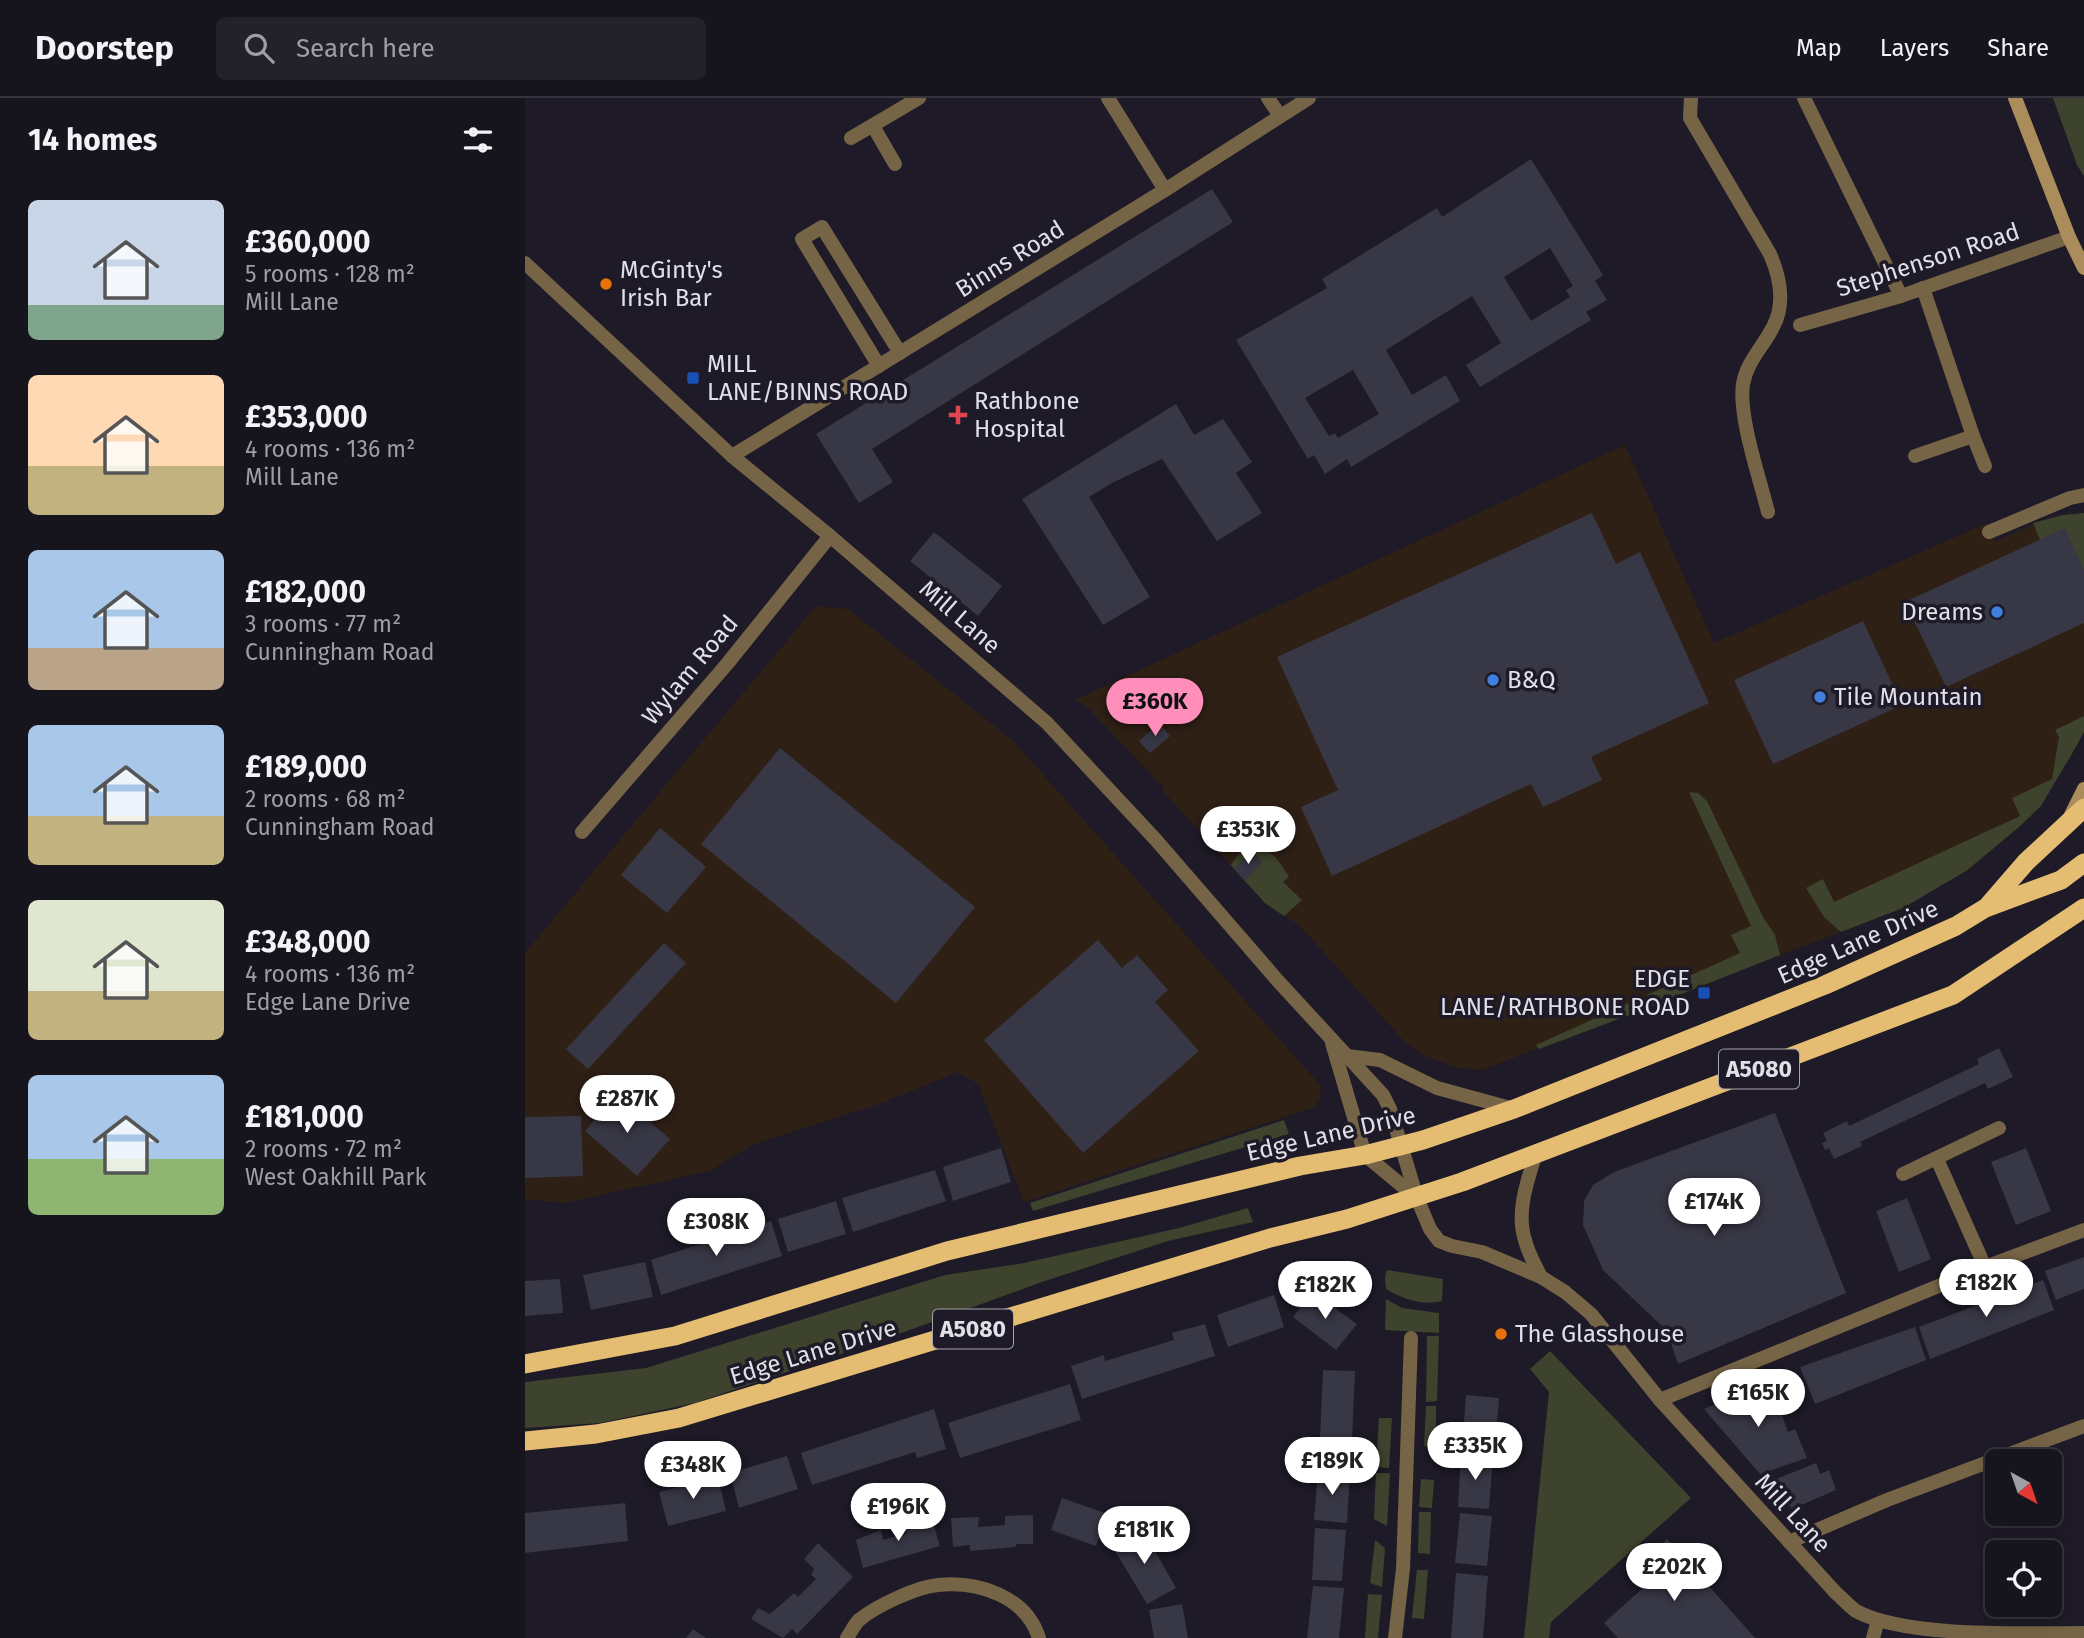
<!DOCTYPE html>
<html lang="en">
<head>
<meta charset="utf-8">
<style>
	:root { --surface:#16141d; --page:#23212a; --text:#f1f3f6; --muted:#9e9ea4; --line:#35333b; --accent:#ff8ebb }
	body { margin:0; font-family:"Fira Sans",sans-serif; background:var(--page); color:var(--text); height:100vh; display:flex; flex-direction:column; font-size:26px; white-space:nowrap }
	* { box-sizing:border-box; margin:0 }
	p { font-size:23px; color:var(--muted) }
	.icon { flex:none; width:38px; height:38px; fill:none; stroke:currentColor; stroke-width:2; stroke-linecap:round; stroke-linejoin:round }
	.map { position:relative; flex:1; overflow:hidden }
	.panel { display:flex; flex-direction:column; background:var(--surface); width:525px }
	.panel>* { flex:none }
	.needle { width:46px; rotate:140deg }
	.tools { position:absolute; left:1460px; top:1351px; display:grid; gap:14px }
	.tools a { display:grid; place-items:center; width:77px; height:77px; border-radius:10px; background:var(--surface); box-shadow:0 4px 18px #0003,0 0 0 2px var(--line); font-size:35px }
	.price { position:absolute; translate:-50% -60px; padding:0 16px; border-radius:24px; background:#fff; color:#222; font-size:23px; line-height:46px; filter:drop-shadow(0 2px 4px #0008) }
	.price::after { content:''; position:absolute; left:50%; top:42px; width:21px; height:16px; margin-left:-10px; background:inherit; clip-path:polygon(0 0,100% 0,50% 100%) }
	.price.active { background:var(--accent); color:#111 }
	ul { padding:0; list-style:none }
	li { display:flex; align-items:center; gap:21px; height:175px; padding:0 28px }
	li span { display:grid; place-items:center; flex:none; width:196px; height:140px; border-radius:10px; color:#555 }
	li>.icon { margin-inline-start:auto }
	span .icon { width:84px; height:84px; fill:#fffc; stroke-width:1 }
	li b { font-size:30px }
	h2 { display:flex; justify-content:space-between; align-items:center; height:84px; padding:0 28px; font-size:30px }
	header { display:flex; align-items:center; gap:42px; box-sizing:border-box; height:98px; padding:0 35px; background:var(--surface); border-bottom:2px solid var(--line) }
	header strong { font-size:33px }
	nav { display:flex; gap:38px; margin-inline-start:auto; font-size:24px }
	.search { width:490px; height:63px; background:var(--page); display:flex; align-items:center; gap:18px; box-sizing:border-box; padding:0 24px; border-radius:10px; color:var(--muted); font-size:26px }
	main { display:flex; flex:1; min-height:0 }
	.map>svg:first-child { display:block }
	.commercial { fill:#2f2016 }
	.green { fill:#3d432d }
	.building { fill:#383745; fill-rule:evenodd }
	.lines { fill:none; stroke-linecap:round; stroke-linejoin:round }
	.pedestrian { stroke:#766446; stroke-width:14 }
	.minor { stroke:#766446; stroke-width:14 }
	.tertiary { stroke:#766446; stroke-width:14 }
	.secondary { stroke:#aa8d5b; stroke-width:14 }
	.trunk { stroke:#e4bc72; stroke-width:19 }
	.food-dot { fill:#e8710a; stroke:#1e1a27; stroke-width:2.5 }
	.transit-dot { fill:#1a4fb4; stroke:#1e1a27; stroke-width:2.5 }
	.health-dot { fill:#e0444e; stroke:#1e1a27; stroke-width:2.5 }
	.shop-dot { fill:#3f7fe0; stroke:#1e1a27; stroke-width:2.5 }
	.labels { text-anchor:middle; stroke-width:7; stroke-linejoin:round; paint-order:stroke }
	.shield { fill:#1e1a27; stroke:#a6a4ae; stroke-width:2 }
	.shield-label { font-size:23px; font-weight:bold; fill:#e1dfe8 }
	.street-label { font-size:24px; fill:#e1dfe8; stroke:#1e1a27 }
	.poi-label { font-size:24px; fill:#e1dfe8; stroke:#1e1a27; text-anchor:start }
</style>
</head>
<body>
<header>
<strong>Doorstep</strong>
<div class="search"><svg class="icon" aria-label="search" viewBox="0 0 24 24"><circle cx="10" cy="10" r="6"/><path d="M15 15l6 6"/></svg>Search here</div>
<nav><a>Map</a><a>Layers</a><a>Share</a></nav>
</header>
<main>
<section class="panel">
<h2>14 homes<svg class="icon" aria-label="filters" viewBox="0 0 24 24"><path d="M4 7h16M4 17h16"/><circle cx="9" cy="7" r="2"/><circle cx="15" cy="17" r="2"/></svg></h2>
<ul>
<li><span style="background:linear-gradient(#c9d6e8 75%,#7fa58c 0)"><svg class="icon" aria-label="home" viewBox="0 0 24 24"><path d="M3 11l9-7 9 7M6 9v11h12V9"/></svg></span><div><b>£360,000</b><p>5 rooms · 128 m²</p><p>Mill Lane</p></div></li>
<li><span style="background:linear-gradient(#ffd9b3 65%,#c2b280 0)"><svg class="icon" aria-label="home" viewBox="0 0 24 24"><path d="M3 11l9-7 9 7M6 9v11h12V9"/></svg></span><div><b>£353,000</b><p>4 rooms · 136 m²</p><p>Mill Lane</p></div></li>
<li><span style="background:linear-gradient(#a9c7e8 70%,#b9a48a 0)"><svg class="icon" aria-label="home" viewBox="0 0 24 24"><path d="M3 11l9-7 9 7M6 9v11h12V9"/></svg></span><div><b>£182,000</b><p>3 rooms · 77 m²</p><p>Cunningham Road</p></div></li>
<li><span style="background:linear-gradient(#a9c7e8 65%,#c2b280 0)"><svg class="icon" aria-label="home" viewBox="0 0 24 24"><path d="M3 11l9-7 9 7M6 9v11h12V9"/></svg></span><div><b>£189,000</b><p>2 rooms · 68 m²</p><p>Cunningham Road</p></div></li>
<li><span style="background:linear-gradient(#dfe7d0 65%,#c2b280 0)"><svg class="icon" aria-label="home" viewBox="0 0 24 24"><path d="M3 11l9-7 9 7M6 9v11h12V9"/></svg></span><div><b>£348,000</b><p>4 rooms · 136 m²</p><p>Edge Lane Drive</p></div></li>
<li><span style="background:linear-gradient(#a9c7e8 60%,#8fb573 0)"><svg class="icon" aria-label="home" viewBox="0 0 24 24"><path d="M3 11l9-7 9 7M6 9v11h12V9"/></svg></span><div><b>£181,000</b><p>2 rooms · 72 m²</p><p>West Oakhill Park</p></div></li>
</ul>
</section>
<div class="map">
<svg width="1559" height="1540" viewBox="0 0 1559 1540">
	<rect width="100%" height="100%" fill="#1e1a27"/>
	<g class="commercial">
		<path d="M1100,347L1189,545L1460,426L1469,444L1517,422L1538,417L1559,415V634L1516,708L1494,729L1446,770L1378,810L957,972L932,970L898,957L878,942L774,827L740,805L637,692L638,689L561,608L550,602Z"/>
		<path d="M291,508L323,511L489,644L796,988L795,1002L787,1010L499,1104L453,986L433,974L357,1005L227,1047L185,1073L39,1105L0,1101V855Z"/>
	</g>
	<g class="green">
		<path d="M1528,0H1559V78L1552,67Z"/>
		<path d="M1559,415V473L1515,442L1508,425L1538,417Z"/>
		<path d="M1559,618V634L1548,654L1516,708L1494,729L1441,773L1378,810L1316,834L1299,819L1281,790L1298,781L1309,804L1495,718L1487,700L1527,681L1534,639L1530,632Z"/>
		<path d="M1164,694L1173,695L1182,703L1238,819L1250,837L1255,857L1126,908L1122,897L1215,855L1206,837L1226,828Z"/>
		<path d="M732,749C749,753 755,765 764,779L758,784L777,802L759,818L740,805L719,782L737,765L728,754L709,771L706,767C712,757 719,749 732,749Z"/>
		<path d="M1104,905L1108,915L1107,916L1014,951L1011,947Z"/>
		<path d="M759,1022L764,1036L508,1113L505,1105Z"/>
		<path d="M723,1110L728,1124L643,1143L517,1184L360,1241L170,1305L75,1325L0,1330V1284L121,1270L420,1177L499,1165L654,1130Z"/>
		<path d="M862,1172L918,1181L917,1203C897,1208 878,1201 861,1191L860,1180Z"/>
		<path d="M861,1201L877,1210L914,1215V1235L860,1232Z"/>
		<path d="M902,1238H914L912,1303L901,1304Z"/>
		<path d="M1025,1253L1166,1400L1026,1524L1024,1540H999L1024,1294L1005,1271Z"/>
		<path d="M901,1308H911V1349L899,1348Z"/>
		<path d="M854,1320H867L864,1370L851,1369Z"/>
		<path d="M851,1375H865L862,1428L849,1421Z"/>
		<path d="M896,1381L909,1382L907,1410L894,1409Z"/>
		<path d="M894,1414H906L905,1456L893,1455Z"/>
		<path d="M850,1442L860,1450L857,1489L845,1485Z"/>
		<path d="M892,1472H903L899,1521L887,1520Z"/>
		<path d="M843,1496L857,1497L853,1540H840Z"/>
	</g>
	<g class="building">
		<path d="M1006,61L1078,177L1070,183L1082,202L1061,214L1066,222L955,289L941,267L976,245L947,198L861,252L887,297L921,277L935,303L826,369L822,361L800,376L789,357L783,361L711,242L802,190L797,181L912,110L917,119ZM1025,150L1048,188L1041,192L1045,199L1006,223L979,179ZM828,272L854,316L813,340L810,335L804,338L780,300Z"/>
		<path d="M687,91L708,124L347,351L368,384L334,405L291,336Z"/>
		<path d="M651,306L669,337L698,321L727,364L711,375L737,415L692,443L637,361L587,385L564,399L625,499L578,527L497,401Z"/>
		<path d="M1067,415L1091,466L1115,454L1184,605L1066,659L1077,682L1018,709L1006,686L807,778L776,709L813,692L752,559Z"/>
		<path d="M1540,430L1559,473V525L1421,589L1380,504Z"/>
		<path d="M409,434L477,488L453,518L385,463Z"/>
		<path d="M1338,523L1377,607L1248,666L1209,582Z"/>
		<path d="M634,625L645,638L625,655L614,643Z"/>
		<path d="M255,650L450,809L371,905L176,746Z"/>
		<path d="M135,730L181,769L142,815L96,777Z"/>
		<path d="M728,754L737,765L719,782L709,771Z"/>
		<path d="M573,842L597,870L612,857L643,892L630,904L674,953L558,1055L459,942Z"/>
		<path d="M139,845L161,865L63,971L41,951Z"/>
		<path d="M1474,950L1488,979L1463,991L1460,985L1335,1044L1337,1048L1309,1061L1304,1050L1300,1052L1297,1045L1302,1043L1298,1035L1322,1023L1324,1028L1454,966L1452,961Z"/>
		<path d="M92,996L145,1041L112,1078L60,1033Z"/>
		<path d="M1250,1015L1321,1195L1153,1266L1142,1233L1078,1172L1058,1127L1059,1103L1068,1087L1089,1074Z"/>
		<path d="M56,1018L58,1078L0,1080V1019Z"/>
		<path d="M476,1050L486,1084L428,1103L418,1069Z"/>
		<path d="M1501,1050L1526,1113L1491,1127L1466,1064Z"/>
		<path d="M410,1072L421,1103L328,1134L317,1100Z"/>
		<path d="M1382,1100L1406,1161L1374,1174L1351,1113Z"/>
		<path d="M311,1103L321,1136L263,1154L253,1121Z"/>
		<path d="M246,1123L257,1158L136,1197L126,1162Z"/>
		<path d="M1559,1159V1191L1531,1202L1520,1173Z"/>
		<path d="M120,1164L128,1199L66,1212L58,1177Z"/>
		<path d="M35,1181L38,1215L0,1218V1183Z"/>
		<path d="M1518,1182L1529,1212L1405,1261L1394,1229Z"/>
		<path d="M787,1194L832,1226L811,1252L768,1219Z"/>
		<path d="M749,1197L759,1229L703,1249L692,1217Z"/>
		<path d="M680,1226L690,1258L557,1301L546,1268L579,1257L580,1263L649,1242L647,1235Z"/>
		<path d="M1390,1229L1401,1262L1290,1306L1275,1269Z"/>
		<path d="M798,1272L830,1273L826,1365L794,1364Z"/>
		<path d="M1245,1284L1263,1334L1270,1331L1282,1360L1235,1376L1179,1311Z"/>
		<path d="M545,1286L556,1322L435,1360L423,1325Z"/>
		<path d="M941,1297L974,1300L970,1351L937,1349Z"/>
		<path d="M409,1311L421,1351L392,1360L390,1354L287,1387L276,1355Z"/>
		<path d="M936,1357L968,1359L964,1411L933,1409Z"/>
		<path d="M262,1358L273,1391L214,1410L205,1375Z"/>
		<path d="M1291,1365L1295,1376L1304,1372L1311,1392L1267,1411L1244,1384Z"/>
		<path d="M793,1374L825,1375L822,1425L789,1422Z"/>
		<path d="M193,1379L201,1413L143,1428L134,1394Z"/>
		<path d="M537,1400L583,1416L571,1448L526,1432Z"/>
		<path d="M100,1405L103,1443L0,1455V1415Z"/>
		<path d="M935,1415L967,1418L962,1468L930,1465Z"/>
		<path d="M508,1417V1446H492L490,1449L445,1453V1447L428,1449L426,1420L454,1419L453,1429L480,1427V1418Z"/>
		<path d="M406,1418L415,1448L338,1470L331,1442L356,1432L358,1442L382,1435L379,1425Z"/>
		<path d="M617,1430L651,1490L622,1506L587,1448Z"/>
		<path d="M790,1430L821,1432L817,1483L787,1482Z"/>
		<path d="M1142,1441L1230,1540H1093L1079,1525L1117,1491L1103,1476Z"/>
		<path d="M293,1445L328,1479L272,1536L267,1531L258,1540L226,1521L233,1510L245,1516L269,1495L273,1499L291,1481L286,1477L289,1471L279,1461Z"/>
		<path d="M931,1475L963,1478L958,1540H926Z"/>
		<path d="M788,1488L819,1490L814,1540H782Z"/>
		<path d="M657,1506L663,1540H629L624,1512Z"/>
		<path d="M168,1531L181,1540H161Z"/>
	</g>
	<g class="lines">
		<path class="pedestrian" d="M354,268L277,141L297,129L375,255"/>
		<g class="minor">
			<path d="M583,0L640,92"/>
			<path d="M743,0L755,18"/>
			<path d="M1166,0L1165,20L1245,156C1255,179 1261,205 1248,229C1238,249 1222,263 1218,286C1213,318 1235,381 1243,414"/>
			<path d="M1279,0L1376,198"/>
			<path d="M348,28L370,66"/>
			<path d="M326,40L394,0"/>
			<path d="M1398,190L1448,338L1460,368"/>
			<path d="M1275,227L1376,198L1544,139"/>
			<path d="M207,358L640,92L784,0"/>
			<path d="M1390,358L1448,338"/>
			<path d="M1464,434L1545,400L1559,397"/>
			<path d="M57,734L202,566L305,438"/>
			<path d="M1010,1058C1002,1084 991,1115 1000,1142C1003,1155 1010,1167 1016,1179"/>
			<path d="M1412,1061L1460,1169"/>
			<path d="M1378,1076L1474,1030"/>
			<path d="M892,1100L905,1131L914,1143L927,1148L957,1154L1016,1179L1040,1194L1066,1216L1135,1302L1311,1495C1317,1500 1324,1508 1331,1513C1381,1540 1498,1535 1559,1535"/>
			<path d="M1135,1302L1460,1169L1559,1132"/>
			<path d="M1264,1444L1362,1402L1559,1328"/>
			<path d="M322,1540C326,1534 329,1527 334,1522C351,1508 391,1489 413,1487C453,1483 501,1498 514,1540"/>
			<path d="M870,1540L878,1471L886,1240"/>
			<path d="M1348,1540L1353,1522"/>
		</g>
		<g class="tertiary">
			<path d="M0,165L207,358L305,438L522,625L631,742L753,883L858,997L865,1011L892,1100"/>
			<path d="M807,945L840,1057L892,1100"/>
			<path d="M822,958L855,962L912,990L989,1011"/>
		</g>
		<g class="secondary">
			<path d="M1490,0L1544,139L1559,170"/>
			<path d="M1546,717L1559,691"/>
		</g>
		<g class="trunk">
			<path d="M1463,809L1536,782L1559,765"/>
			<path d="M0,1266L150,1238L422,1153L775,1068L840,1057L898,1042L989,1011L1300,887L1431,828L1462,809L1501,764L1559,710"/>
			<path d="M0,1343L71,1336L154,1320L745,1140L822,1121L937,1084L1428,897L1559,810"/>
		</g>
	</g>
	<g class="food-dot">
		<circle cx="81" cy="186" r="7"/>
		<circle cx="976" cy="1236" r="7"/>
	</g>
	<g class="transit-dot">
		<rect x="161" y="273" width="14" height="14" rx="3.5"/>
		<rect x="1172" y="888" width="14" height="14" rx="3.5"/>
	</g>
	<path class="health-dot" d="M429.5 306.5h7v7h7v7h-7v7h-7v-7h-7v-7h7z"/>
	<g class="shop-dot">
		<circle cx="1472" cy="514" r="7"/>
		<circle cx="968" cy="582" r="7"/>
		<circle cx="1295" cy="599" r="7"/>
	</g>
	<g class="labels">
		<g class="shield">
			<rect x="1194" y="951.5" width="80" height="39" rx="5"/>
			<rect x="408" y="1211.5" width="80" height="39" rx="5"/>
		</g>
		<g class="shield-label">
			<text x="1234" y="979">A5080</text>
			<text x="448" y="1239">A5080</text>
		</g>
		<g class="street-label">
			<text transform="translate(485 161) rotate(-32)" y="8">Binns Road</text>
			<text transform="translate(1403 162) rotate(-18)" y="8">Stephenson Road</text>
			<text transform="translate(435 519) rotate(41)" y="8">Mill Lane</text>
			<text transform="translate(165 572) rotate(-50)" y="8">Wylam Road</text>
			<text transform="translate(1333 844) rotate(-24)" y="8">Edge Lane Drive</text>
			<text transform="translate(806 1036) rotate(-13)" y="8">Edge Lane Drive</text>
			<text transform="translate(288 1254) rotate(-17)" y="8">Edge Lane Drive</text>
			<text transform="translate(1268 1415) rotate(47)" y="8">Mill Lane</text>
		</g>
		<g class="poi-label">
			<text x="95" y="180">McGinty's<tspan x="95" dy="28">Irish Bar</tspan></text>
			<text x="182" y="274">MILL<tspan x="182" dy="28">LANE/BINNS ROAD</tspan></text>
			<text x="449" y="311">Rathbone<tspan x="449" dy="28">Hospital</tspan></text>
			<text x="1458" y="522" text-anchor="end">Dreams</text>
			<text x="982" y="590">B&amp;Q</text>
			<text x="1309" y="607">Tile Mountain</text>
			<text x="1165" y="889" text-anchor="end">EDGE<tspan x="1165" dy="28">LANE/RATHBONE ROAD</tspan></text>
			<text x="990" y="1244">The Glasshouse</text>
		</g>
	</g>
</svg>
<div class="tools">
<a><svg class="needle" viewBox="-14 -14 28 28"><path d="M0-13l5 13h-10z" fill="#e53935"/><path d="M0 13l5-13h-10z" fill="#9e9ea4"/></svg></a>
<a><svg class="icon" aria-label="locate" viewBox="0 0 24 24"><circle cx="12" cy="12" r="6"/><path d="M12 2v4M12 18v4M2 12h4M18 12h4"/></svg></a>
</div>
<b class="price active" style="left:630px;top:640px">£360K</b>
<b class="price" style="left:723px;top:768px">£353K</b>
<b class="price" style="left:102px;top:1037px">£287K</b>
<b class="price" style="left:1189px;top:1140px">£174K</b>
<b class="price" style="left:191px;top:1160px">£308K</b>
<b class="price" style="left:1461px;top:1221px">£182K</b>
<b class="price" style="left:800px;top:1223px">£182K</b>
<b class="price" style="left:1233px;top:1331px">£165K</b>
<b class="price" style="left:950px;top:1384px">£335K</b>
<b class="price" style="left:807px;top:1399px">£189K</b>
<b class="price" style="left:168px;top:1403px">£348K</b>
<b class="price" style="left:373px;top:1445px">£196K</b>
<b class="price" style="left:619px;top:1468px">£181K</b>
<b class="price" style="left:1149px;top:1505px">£202K</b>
</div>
</main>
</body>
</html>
